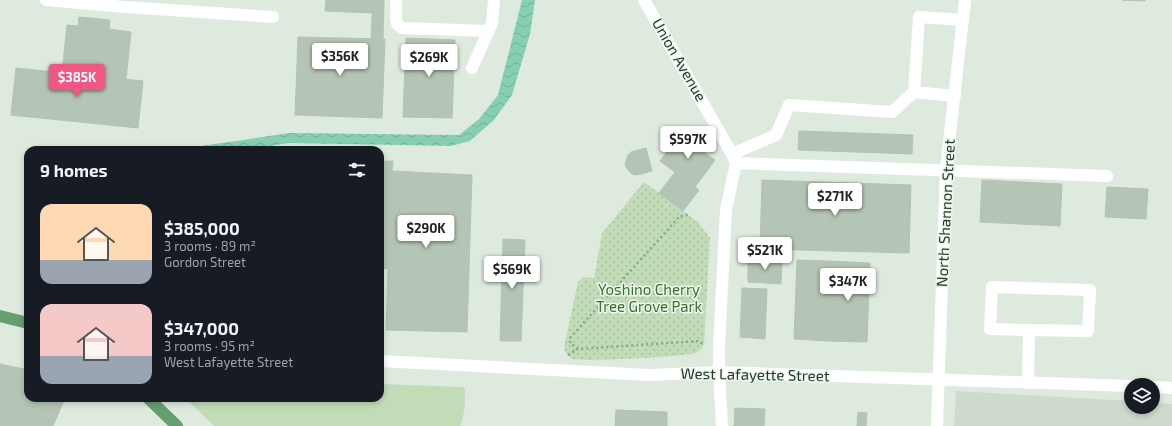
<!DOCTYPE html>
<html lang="en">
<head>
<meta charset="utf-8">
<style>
	:root { --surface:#171b24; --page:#20242c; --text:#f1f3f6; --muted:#9ea1a6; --accent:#f05785 }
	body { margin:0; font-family:"Exo 2",sans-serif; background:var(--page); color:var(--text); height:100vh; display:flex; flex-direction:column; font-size:15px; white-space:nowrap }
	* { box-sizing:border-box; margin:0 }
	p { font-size:13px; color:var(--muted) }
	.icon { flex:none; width:22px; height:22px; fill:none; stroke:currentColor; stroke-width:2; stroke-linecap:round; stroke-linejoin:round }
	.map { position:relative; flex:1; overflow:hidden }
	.details { position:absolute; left:24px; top:146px; width:360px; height:256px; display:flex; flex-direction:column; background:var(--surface); border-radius:12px; box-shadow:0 2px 6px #0003 }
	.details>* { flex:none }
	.controls { position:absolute; left:1124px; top:378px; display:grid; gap:8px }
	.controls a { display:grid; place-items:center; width:36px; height:36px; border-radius:50%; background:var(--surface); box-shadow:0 2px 6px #0003; font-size:20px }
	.price { position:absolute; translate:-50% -34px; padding:0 9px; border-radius:4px; background:#fff; color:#222; font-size:13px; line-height:26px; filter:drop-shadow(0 1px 2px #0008) }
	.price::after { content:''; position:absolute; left:50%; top:24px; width:12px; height:9px; margin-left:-6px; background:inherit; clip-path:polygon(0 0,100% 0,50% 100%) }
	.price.current { background:var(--accent); color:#fff }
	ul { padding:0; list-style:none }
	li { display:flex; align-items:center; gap:12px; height:100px; padding:0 16px }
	li span { display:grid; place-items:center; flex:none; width:112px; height:80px; border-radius:12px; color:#555 }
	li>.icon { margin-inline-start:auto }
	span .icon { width:48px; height:48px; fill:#fffc; stroke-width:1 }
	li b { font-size:17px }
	h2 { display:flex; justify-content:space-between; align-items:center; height:48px; padding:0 16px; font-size:17px }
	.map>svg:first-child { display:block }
	.built { fill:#cddacd }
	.grass { fill:#c2dcb8 }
	.park { fill:url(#park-dots) }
	.water { fill:url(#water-waves) }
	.building { fill:#b5c5b5; stroke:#b2c4b3 }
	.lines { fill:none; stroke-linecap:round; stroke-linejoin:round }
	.path { stroke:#80ae86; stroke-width:2.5; stroke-dasharray:2 3; stroke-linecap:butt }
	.minor { stroke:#fff; stroke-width:12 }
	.major { stroke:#649f70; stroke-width:12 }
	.labels { text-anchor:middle; stroke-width:3; stroke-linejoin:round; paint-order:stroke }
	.street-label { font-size:15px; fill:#203a25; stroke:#f0f7ef }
	.park-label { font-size:15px; fill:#36702b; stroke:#f0f7ef }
</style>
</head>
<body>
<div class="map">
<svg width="1172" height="426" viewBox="0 0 1172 426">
	<defs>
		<pattern id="park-dots" width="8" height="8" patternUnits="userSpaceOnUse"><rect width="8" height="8" fill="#c2dcb8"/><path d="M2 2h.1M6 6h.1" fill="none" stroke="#a6be9e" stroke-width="1.8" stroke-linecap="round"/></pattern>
		<pattern id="water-waves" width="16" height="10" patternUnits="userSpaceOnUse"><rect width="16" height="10" fill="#87cfb3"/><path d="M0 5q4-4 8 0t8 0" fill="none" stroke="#74b29a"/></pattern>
	</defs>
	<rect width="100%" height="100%" fill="#dfeadf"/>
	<path class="built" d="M956,391L1131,401V407H1153V403L1172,404V426H954Z"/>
	<path class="grass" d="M380,384L463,387L465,390C465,402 465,415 460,426H214L185,398H380Z"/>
	<path class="park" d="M644,182L698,222L710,238L704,345C702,349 699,352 695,353C684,357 579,362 572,359C568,357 564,351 564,347L578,282L584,277L594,278L602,233Z"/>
	<path class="water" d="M522,0H535L530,34L512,95L494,120L470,141L451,146L289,143L245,150H174L289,133L459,135L479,119L498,95Z"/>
	<g class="building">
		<path d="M326,0H373L372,13L325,11Z"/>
		<path d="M373,0H384L383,39H371Z"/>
		<path d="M1122,0H1145V1Z"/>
		<path d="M79,17L110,20L109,29L131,32L126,79L62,73L67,25L78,26Z"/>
		<path d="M298,37L385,39L382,118L295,115Z"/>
		<path d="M406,38L455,40L452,118L403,117Z"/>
		<path d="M16,68L143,81L138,128L11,115Z"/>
		<path d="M683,131L698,142L695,146L715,160L695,187L660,161Z"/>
		<path d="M799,131L913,135L912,154L798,150Z"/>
		<path d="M646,148L652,171L637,175L632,174L628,170L625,165L628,155L631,152Z"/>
		<path d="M380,161H393L392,171L472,175L467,332L386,330L388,269L380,268Z"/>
		<path d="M675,172L699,190L683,211L659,193Z"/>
		<path d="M762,180L911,185L909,253L760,249Z"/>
		<path d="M982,180L1062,184L1060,226L980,222Z"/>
		<path d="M1107,187L1148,189L1146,219L1105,217Z"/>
		<path d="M503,239L525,240L521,341H500Z"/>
		<path d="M748,258L782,260L781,284L748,282Z"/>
		<path d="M797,260L828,261L826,341L794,339Z"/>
		<path d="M828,261L870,263L867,342L826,341Z"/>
		<path d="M742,288L767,289L765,339L740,337Z"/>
		<path d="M0,364L28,370V398H65L53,426H0Z"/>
		<path d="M735,408L765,409L764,426H734Z"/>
		<path d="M616,410L667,412V426H615Z"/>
		<path d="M858,412L867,413L866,426H857Z"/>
	</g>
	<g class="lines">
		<g class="path">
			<path d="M578,349L570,343V338L680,216L688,215"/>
			<path d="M568,355L578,349L698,341L704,345"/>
		</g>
		<g class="minor">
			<path d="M46,0L125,7L273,17"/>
			<path d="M396,0V18L397,24L402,28L489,31"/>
			<path d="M644,0L732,154L736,163L726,210L719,346V372L722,426"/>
			<path d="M472,68L492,23L494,0"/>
			<path d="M914,92L919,17L963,20"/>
			<path d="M732,154L776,135L789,105L892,112L914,92L955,96"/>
			<path d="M736,163L1107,176"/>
			<path d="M380,361L650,375L719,372L1131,386"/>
			<path d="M1028,383L1029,330L1088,331L1090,290L992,287L990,329L1029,330"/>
			<path d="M1153,387L1172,388"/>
			<path d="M937,426L946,169L965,0"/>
		</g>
		<g class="major">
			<path d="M0,316L28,323"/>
			<path d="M148,398L177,426"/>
		</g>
	</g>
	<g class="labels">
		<g class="street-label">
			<text transform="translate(679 60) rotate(60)" y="5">Union Avenue</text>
			<text transform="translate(946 213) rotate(-87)" y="5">North Shannon Street</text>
			<text transform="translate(755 375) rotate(1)" y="5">West Lafayette Street</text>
		</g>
		<g class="park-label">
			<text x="649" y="295">Yoshino Cherry<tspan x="649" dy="17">Tree Grove Park</tspan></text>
		</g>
	</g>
</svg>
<div class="controls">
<a><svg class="icon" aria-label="layers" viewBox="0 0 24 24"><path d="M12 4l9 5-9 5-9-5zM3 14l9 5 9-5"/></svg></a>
</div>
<b class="price" style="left:340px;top:77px">$356K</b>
<b class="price" style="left:429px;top:78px">$269K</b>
<b class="price current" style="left:77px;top:98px">$385K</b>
<b class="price" style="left:688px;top:160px">$597K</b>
<b class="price" style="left:835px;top:217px">$271K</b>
<b class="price" style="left:426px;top:249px">$290K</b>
<b class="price" style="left:765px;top:271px">$521K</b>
<b class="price" style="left:512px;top:290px">$569K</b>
<b class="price" style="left:848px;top:302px">$347K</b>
<section class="details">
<h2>9 homes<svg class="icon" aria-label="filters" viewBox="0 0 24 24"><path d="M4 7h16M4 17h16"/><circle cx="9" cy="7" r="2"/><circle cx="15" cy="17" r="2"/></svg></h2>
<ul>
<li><span style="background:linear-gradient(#ffd9b3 70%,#9aa5b1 0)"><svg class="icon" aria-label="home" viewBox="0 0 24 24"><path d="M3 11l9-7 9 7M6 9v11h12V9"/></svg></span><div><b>$385,000</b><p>3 rooms · 89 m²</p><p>Gordon Street</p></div></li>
<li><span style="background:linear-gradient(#f6c9c9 65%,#9aa5b1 0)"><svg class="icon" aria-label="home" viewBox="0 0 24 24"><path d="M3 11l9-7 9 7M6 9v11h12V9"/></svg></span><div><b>$347,000</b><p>3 rooms · 95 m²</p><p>West Lafayette Street</p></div></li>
</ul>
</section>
</div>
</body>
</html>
